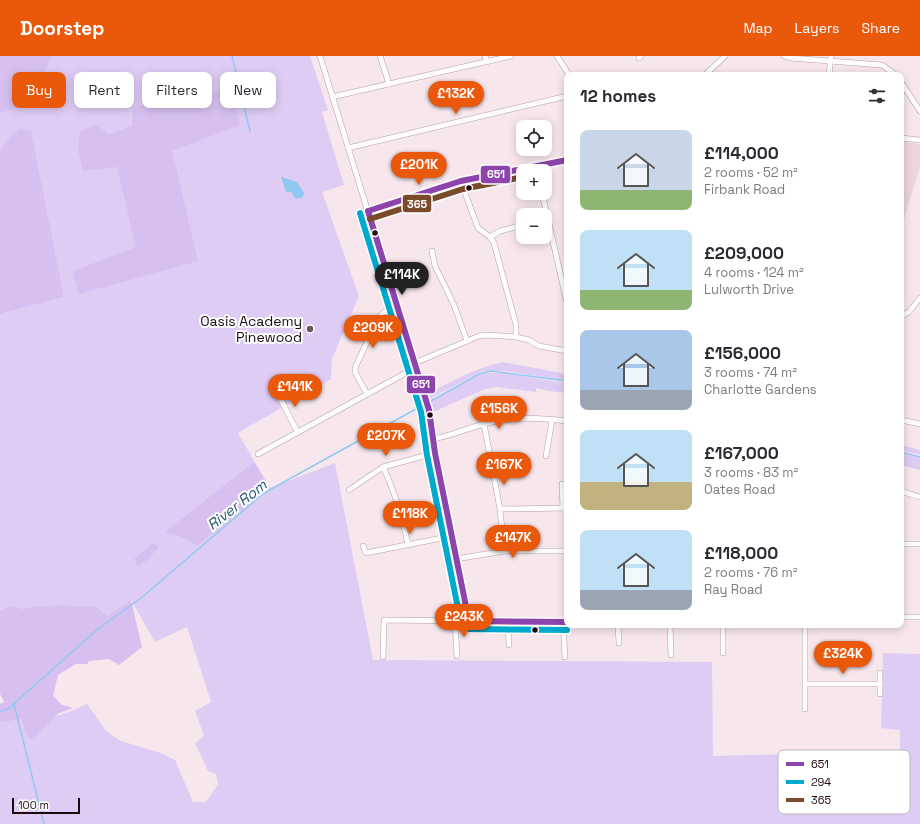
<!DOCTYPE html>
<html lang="en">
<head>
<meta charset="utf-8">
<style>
	:root { --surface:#fff; --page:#f7f7f7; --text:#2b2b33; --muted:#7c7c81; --accent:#ea580c }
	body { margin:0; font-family:"Space Grotesk",sans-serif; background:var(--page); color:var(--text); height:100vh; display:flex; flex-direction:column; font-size:15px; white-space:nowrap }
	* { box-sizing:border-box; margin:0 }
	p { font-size:13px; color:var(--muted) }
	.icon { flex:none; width:22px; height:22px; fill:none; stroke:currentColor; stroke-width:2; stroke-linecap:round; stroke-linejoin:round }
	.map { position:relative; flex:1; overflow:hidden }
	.drawer { position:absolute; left:564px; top:16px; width:340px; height:556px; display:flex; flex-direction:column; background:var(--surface); border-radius:8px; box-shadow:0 2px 10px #0003 }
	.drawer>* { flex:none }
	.guide { position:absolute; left:12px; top:16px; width:380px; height:36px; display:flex; gap:8px }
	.buttons { position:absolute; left:516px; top:64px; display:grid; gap:8px }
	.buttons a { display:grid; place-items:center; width:36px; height:36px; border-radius:8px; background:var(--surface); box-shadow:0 2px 10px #0003; font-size:20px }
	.scale { position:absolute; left:12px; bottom:10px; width:68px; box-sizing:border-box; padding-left:4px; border:2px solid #1f0911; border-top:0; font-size:11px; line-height:14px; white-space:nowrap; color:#1f0911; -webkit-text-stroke:3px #fff; paint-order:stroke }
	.price { position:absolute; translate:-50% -34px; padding:0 9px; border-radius:14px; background:var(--accent); color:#fff; font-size:13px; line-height:26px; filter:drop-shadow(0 1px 2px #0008) }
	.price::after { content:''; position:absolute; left:50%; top:24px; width:12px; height:9px; margin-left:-6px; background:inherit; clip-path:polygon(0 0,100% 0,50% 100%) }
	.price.active { background:#222; color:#fff }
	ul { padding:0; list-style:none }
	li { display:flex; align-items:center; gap:12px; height:100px; padding:0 16px }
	li span { display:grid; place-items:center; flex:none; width:112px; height:80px; border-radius:8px; color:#555 }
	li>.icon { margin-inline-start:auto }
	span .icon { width:48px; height:48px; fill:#fffc; stroke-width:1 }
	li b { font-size:17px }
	h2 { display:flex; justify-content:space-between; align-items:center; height:48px; padding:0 16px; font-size:17px }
	.chip { padding:0 14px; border-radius:8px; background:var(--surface); box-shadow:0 2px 10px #0003; font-size:14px; line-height:36px }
	.chip.active { background:var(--accent); color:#fff }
	header { display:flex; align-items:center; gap:24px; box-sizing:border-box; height:56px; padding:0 20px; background:var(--accent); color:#fff }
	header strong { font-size:19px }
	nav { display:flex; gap:22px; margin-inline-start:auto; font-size:14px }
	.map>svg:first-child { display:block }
	.built { fill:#edd5dd }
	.green { fill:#dfccf4 }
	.forest { fill:#d7c0f0 }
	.water { fill:#8fc9f2 }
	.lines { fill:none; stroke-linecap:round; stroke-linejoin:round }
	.stream { stroke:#8fc9f2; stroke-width:1.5 }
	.minor-casing { stroke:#b3a1a7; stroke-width:6 }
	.minor { stroke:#fefbfc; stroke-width:5 }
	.bus-1-casing { stroke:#fff; stroke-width:9 }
	.bus-2-casing { stroke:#fff; stroke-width:9 }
	.bus-3-casing { stroke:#fff; stroke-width:9 }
	.bus-1 { stroke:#8e44ad; stroke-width:6 }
	.bus-2 { stroke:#00a9ce; stroke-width:6 }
	.bus-3 { stroke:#7a4b2a; stroke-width:6 }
	.bus-dot { fill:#1f0911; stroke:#fff; stroke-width:1.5 }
	.poi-dot { fill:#6b575e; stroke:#fff; stroke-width:1.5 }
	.labels { text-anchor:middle; stroke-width:4; stroke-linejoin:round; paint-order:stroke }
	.poi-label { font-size:14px; fill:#1f0911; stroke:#fff; text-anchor:end }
	.water-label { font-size:15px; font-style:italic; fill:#2a5977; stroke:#fff }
	.key { fill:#fff; stroke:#bcb5b8; stroke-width:1 }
	.key-label { font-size:11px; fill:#1f0911 }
	.line-badge { stroke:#fff; stroke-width:1.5 }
	.badge-label { font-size:11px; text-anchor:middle; font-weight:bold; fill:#fff }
</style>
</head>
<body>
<header>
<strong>Doorstep</strong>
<nav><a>Map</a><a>Layers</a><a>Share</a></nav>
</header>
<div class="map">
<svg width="920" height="768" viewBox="0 0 920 768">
	<rect width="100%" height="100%" fill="#f7e7ec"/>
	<path class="built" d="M901,86L920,88V110L901,174Z"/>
	<g class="green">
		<path d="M50,0H310L328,54L322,56L344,129L322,136L359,240L332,303L331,323L238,377L270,432L335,407L373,604L712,606L713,700L900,695V674L881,672L883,597L920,598V768H0V665L7,666L21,663L28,682L47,663L69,656L87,648L106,675L121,685L161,697L175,704L193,746H206L218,728L216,718L208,715L195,687L204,680L195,655L211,646L187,571L155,586L131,544L107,560L95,550L61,549L33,550L24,553L11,550L0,554V258L64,241L10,81L1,98L0,96V57L25,51L51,3Z"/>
		<path d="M502,306L567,318V325L505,315H483L429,343V337C452,325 476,312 502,306Z"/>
		<path d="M487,317H503L567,327V337L549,335L536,332V336L497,331L485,333L433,356L430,346L445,337V340L447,336L478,319Z"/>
		<path d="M901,389L920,394V399L901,394Z"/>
		<path d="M901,397L920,402V414L901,409Z"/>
	</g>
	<g class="forest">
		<path d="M0,0H50L51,3L25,51L0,57Z"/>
		<path d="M228,23L240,69L172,95L198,205L79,238L73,215L136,191L117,111L83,115L78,95L80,75L96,69L109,78L132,70L133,52L160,45L174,53L206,48Z"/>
		<path d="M20,73L31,75L64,241L0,258V96L10,81Z"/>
		<path d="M254,406L270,432L197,490L184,482L165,476Z"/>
		<path d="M153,487L159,490L149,503L138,510L134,503Z"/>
		<path d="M131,544L142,591L119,609L109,603L89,605L87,608H76L58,619L53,640L62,649L73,652L59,657L33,682H28L21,663L7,666L0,665V648L4,646L0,638V554L11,550L24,553L33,550L61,549L95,550L107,560Z"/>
	</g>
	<path class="water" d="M281,121L297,126L304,137L303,141L296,143L291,136H286Z"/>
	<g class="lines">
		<g class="stream">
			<path d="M232,0L250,75"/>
			<path d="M429,346L479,318L491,315L567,325"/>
			<path d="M901,396L920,401"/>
			<path d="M14,648L44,768"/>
			<path d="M0,656L9,652L98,573L141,542L264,437L425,348"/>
		</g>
		<defs>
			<g id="minor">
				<path d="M320,0L429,354L435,397L469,565"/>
				<path d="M380,0L389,28"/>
				<path d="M485,0L487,6"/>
				<path d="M557,0L569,19"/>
				<path d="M784,0L790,2L882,9L896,19"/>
				<path d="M639,2L641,0"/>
				<path d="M705,19L725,0"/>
				<path d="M829,19L831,0"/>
				<path d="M901,26L920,55"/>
				<path d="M332,41L511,0"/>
				<path d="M901,82L920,84"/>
				<path d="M348,92L567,40"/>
				<path d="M464,134L478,172L490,181L494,187L516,269V281"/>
				<path d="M542,137L567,247"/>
				<path d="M368,155L461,125L567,104"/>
				<path d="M490,181L500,175L523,169"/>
				<path d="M432,195L435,210L454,249L467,285"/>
				<path d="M901,260L909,256L920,242"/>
				<path d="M276,334L298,377"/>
				<path d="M367,338L356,318L355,312L378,262L384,256L397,250"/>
				<path d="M901,364L920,368"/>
				<path d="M484,368L500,453L504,495"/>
				<path d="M433,383C453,379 465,373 484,368C511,360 539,362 567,365"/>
				<path d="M258,398L413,313L417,306L479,280L487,279L516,281L529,284L539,290L567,295"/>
				<path d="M546,400L552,364"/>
				<path d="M383,411C395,436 402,460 408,488"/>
				<path d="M562,428L563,452"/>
				<path d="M349,434L383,411L435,397"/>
				<path d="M901,435L920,441"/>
				<path d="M500,453L567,452"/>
				<path d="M901,488H920"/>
				<path d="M363,490L366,497L452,480"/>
				<path d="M456,503L504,495H567"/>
				<path d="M901,561H920"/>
				<path d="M455,565L457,600"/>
				<path d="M508,565L509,589"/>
				<path d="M563,566L565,601"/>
				<path d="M618,569L619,587"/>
				<path d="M670,569L671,599"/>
				<path d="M723,569V597"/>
				<path d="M805,569V653"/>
				<path d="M383,601L384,564L567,566"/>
				<path d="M806,628H880"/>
				<path d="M880,638V617"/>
			</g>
		</defs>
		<use href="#minor" class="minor-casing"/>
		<use href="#minor" class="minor"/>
		<defs>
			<g id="bus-1">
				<path d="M368,155L429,354L435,397L469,565"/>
				<path d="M368,155L461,125L567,104"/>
				<path d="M469,565L567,566"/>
			</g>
			<g id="bus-2">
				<path d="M360,157L421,356L427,399L461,567"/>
				<path d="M469,573L567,574"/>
			</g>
			<path id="bus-3" d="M370,163L463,133L523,121"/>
		</defs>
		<use href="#bus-1" class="bus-1-casing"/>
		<use href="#bus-2" class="bus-2-casing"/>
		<use href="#bus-3" class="bus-3-casing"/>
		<use href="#bus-1" class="bus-1"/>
		<use href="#bus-2" class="bus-2"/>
		<use href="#bus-3" class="bus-3"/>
	</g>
	<g class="bus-dot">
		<circle cx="469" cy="132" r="3.5"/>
		<circle cx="375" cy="177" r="3.5"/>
		<circle cx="430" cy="359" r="3.5"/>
		<circle cx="535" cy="574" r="3.5"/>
	</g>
	<circle class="poi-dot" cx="310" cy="273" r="4"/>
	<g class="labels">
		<g class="poi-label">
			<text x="302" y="270">Oasis Academy<tspan x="302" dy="16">Pinewood</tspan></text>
		</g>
		<g class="water-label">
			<text transform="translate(237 449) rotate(-38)" y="5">River Rom</text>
		</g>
	</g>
	<rect x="778" y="694" width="132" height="64" rx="6" class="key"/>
	<rect x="786" y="706" width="18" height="4" fill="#8e44ad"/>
	<rect x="786" y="724" width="18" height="4" fill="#00a9ce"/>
	<rect x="786" y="742" width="18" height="4" fill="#7a4b2a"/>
	<g class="key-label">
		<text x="811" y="712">651</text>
		<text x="811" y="730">294</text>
		<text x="811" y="748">365</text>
	</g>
	<g class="line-badge">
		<rect x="480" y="109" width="31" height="19" rx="4" fill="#8e44ad"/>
		<rect x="402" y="138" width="30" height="19" rx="4" fill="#7a4b2a"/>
		<rect x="406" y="319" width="30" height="19" rx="4" fill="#8e44ad"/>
	</g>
	<g class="badge-label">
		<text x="496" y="122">651</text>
		<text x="417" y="152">365</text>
		<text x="421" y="332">651</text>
	</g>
</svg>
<div class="buttons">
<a><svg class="icon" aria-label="locate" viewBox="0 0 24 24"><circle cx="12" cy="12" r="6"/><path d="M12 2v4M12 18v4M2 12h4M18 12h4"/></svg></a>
<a>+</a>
<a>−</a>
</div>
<div class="scale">100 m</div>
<b class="price" style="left:456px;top:59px">£132K</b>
<b class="price" style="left:419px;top:130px">£201K</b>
<b class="price active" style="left:402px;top:240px">£114K</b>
<b class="price" style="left:373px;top:293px">£209K</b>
<b class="price" style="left:295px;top:352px">£141K</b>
<b class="price" style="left:499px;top:374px">£156K</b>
<b class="price" style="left:386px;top:401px">£207K</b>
<b class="price" style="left:504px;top:430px">£167K</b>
<b class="price" style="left:410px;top:479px">£118K</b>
<b class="price" style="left:513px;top:503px">£147K</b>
<b class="price" style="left:464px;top:582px">£243K</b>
<b class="price" style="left:843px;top:619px">£324K</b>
<div class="guide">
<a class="chip active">Buy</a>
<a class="chip">Rent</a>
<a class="chip">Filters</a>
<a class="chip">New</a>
</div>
<section class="drawer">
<h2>12 homes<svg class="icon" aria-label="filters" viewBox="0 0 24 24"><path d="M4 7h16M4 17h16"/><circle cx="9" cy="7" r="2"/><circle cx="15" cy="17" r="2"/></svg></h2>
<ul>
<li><span style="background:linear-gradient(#c9d6e8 75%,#8fb573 0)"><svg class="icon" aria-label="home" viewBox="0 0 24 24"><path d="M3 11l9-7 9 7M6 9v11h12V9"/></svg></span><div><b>£114,000</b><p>2 rooms · 52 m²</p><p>Firbank Road</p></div></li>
<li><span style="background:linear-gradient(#bfe0f5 75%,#8fb573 0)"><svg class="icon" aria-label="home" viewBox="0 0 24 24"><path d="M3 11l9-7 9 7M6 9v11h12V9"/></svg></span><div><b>£209,000</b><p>4 rooms · 124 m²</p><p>Lulworth Drive</p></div></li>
<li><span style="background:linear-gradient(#a9c7e8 75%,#9aa5b1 0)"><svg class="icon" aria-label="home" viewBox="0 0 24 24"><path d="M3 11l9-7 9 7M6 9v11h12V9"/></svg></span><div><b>£156,000</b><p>3 rooms · 74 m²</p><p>Charlotte Gardens</p></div></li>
<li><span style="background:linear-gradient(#bfe0f5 65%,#c2b280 0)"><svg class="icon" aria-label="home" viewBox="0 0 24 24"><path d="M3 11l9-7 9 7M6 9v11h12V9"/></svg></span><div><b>£167,000</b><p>3 rooms · 83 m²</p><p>Oates Road</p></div></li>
<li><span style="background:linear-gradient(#bfe0f5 75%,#9aa5b1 0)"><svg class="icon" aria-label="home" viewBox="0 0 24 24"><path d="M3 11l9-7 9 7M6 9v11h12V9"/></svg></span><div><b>£118,000</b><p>2 rooms · 76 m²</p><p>Ray Road</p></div></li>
</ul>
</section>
</div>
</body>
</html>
